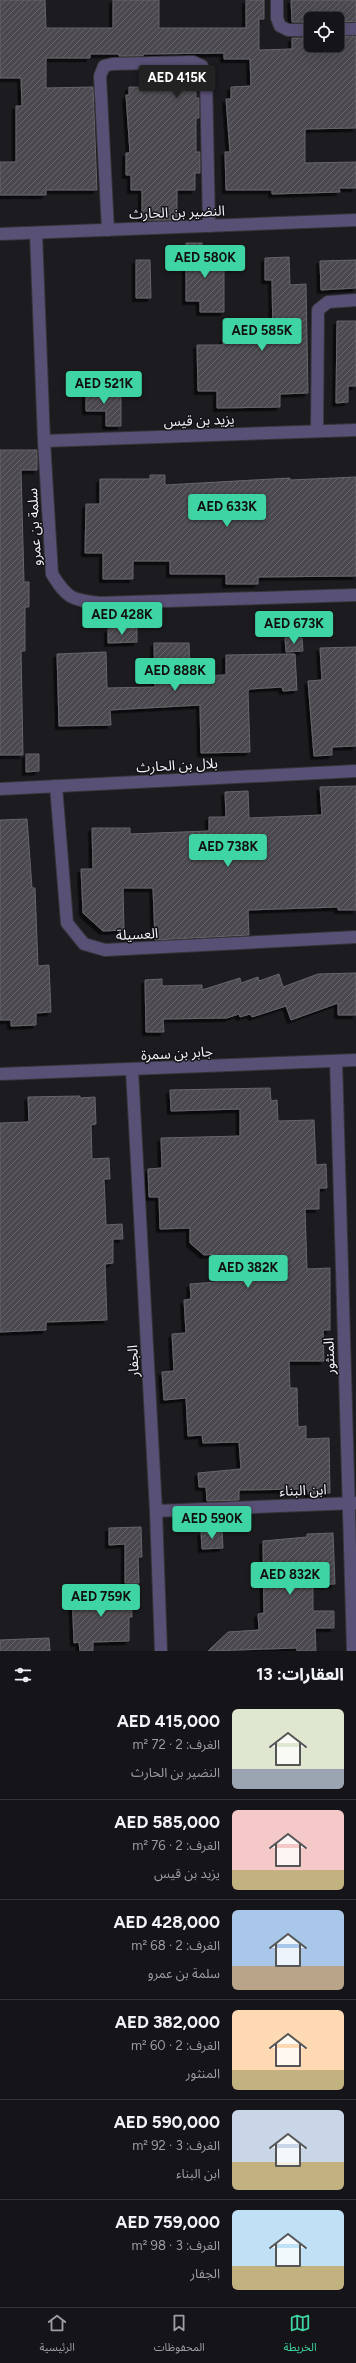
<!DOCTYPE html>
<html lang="ar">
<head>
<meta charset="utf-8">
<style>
	:root { --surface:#151418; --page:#1e1d21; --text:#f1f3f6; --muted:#9d9ea2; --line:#343337; --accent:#3ed4a3 }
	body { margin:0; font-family:Figtree,"Noto Sans Arabic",sans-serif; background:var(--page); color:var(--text); direction:rtl; height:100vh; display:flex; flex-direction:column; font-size:15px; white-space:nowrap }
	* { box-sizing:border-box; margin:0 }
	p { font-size:13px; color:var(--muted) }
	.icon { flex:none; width:22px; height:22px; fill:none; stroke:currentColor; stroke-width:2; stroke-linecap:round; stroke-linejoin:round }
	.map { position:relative; height:1651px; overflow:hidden; direction:ltr }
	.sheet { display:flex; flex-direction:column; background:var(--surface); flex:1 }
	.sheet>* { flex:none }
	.controls { position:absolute; left:304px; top:12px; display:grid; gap:8px }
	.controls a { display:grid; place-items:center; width:40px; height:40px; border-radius:6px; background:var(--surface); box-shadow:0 4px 16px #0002,0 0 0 1px var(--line); font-size:20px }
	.price { position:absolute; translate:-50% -34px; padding:0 9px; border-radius:4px; background:var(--accent); color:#111; font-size:13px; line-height:26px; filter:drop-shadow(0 1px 2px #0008) }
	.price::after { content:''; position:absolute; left:50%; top:24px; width:12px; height:9px; margin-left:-6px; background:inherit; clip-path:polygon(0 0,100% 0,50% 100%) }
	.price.on { background:#222; color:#fff }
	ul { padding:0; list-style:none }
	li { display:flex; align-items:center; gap:12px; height:100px; padding:0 12px }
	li+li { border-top:1px solid var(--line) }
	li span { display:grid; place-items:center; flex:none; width:112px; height:80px; border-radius:6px; color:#555 }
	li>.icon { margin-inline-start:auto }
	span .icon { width:48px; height:48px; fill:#fffc; stroke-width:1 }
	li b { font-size:17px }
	h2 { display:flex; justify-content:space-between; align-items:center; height:48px; padding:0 12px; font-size:17px }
	.tabs { display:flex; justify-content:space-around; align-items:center; height:56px; border-top:1px solid var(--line); background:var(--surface); font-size:11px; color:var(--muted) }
	.tabs a { display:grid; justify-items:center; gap:2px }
	.tabs .on { color:var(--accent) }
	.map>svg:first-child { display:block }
	.building { fill:url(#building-hatch); stroke:#67656b; filter:url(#shadow) }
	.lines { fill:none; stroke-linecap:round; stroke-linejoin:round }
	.minor-casing { stroke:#36353a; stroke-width:14 }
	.minor { stroke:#595075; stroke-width:12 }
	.labels { text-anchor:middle; stroke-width:3; stroke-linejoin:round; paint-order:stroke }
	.street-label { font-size:14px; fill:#f3f2f6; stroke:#131217 }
</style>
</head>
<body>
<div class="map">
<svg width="356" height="1651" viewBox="0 0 356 1651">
	<defs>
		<pattern id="building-hatch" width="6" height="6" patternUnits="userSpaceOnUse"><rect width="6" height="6" fill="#4b4a4f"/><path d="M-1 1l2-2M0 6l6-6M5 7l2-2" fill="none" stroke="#656569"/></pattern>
		<filter id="shadow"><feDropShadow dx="-3.5" dy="3.5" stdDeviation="0" flood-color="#0009"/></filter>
	</defs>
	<rect width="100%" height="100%" fill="#1c1b20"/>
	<g class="building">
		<path d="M0,0H45L46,28H113V0H159V28H246V0H264V19H259V50L292,49V38H311V49L337,48V36H356V128L305,129V163L356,162V188H339L340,192L272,194V190H226L225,152H230L226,99H231V87L251,86L250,59H224V53L143,54V56H119V54H90V58H46V88L93,87L97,190H46V195H0V162H16V106H22L21,78H0Z"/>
		<path d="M291,0H356V22L311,19V22H292Z"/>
		<path d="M129,87L196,88V98H199V118H196V152H200V173H195V190H177V220H142V190H131V175H126V153H130L126,95H129Z"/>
		<path d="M186,243H202V256H224V312H200V301H186Z"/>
		<path d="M289,257L290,285L306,284L308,393L280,394V407L217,408V391H198L197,345H223V339H273L272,280H265V258Z"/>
		<path d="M136,260H150L151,298H136Z"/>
		<path d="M356,260V288L321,290L320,261Z"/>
		<path d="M337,321H356V386H348V402L336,403Z"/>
		<path d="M86,386H103V397H121V426H106V411H86Z"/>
		<path d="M0,450H37V470H21L24,582H29V607H25V651H21L23,755H0Z"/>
		<path d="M150,475H165V485L290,478V480L356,477V576L258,577V584H226V574H170V561H133V579H103V553H85L86,504H100V479H150Z"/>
		<path d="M137,628V642L108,643V629Z"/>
		<path d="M285,638H302L303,651L286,652Z"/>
		<path d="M154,643H189L190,676L226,675V655L295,654L297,690L283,691L282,687L250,689L248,691L250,752L201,753L200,705L110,710L111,725L59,726L57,654L106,652L107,688L155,687Z"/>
		<path d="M356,647V746L332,747V755L314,756L308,681L322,680L320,648Z"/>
		<path d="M26,754H39V771L26,772Z"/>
		<path d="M356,786V910H338V907L248,910L249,935L155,940L153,888H123L124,930L103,931L83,913L81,869H93L92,828H130V834L209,831V817H226L225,792L248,791L249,818L322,815L320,787Z"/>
		<path d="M27,819L32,888H35L38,966L49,965L51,1012L36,1013V1025L11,1026V1020H0V820Z"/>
		<path d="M356,973V1015H338V1003L291,1020L286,1006L252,1017L250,1014L240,1017L239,1014L227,1018L163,1019L164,1032H146L145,980L162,979V986L202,985V990L240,978L241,983L258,977L259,981L279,974L283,987L318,974Z"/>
		<path d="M270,1088L271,1101L277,1100L278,1121L314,1120L316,1165L326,1164L327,1188H319V1209H305L307,1269L330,1268V1330H323L324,1361H289L290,1388H297L298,1427L306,1426V1439L329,1438L330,1493L308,1494V1489L239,1490V1500L207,1501L206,1487H199L198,1473L241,1469L239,1442L203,1443L202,1435L188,1436L186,1398L164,1400L162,1372L174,1371L172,1334L186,1333L184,1300L191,1299L190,1284L217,1282V1254L204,1255L190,1243V1228L160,1229L159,1197H149L148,1169L162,1168L161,1138L240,1136V1109L171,1111L170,1090Z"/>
		<path d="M80,1096V1098L95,1097L96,1124L91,1125L92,1159L109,1158L110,1179H104L106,1225L122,1224L123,1239H113V1263L105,1264L107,1320L46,1322V1330L0,1332V1123L29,1122L28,1097Z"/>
		<path d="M141,1527L142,1557H138L139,1583H125V1544L109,1545V1528Z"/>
		<path d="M222,1530L223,1548L202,1549L201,1532Z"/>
		<path d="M333,1533L335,1584L313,1585V1611H334V1628H315L316,1651H297V1648L208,1651L228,1632L259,1630L258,1614L264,1613L263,1541L307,1537V1534Z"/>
		<path d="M131,1591L132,1617H129V1641L93,1642V1651H80L79,1642L74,1643L72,1593Z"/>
		<path d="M49,1638L50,1651H0V1640Z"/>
	</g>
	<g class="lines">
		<defs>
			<g id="minor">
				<path d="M277,0V18L280,26L288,30H311"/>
				<path d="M337,29H356"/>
				<path d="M108,230L100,76L104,66L112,64L193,62L202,66L206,74L209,226"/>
				<path d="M36,233L44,441L52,574C67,598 71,600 100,603L356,595"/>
				<path d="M0,234L356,220"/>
				<path d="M317,431L318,310L328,302L356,300"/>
				<path d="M44,441L356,430"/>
				<path d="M56,786L67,923L84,944L105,950L356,937"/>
				<path d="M0,789L356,771"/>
				<path d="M336,1061L353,1651"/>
				<path d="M132,1070L156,1511L161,1651"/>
				<path d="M0,1074L356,1060"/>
				<path d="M156,1511L355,1503"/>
			</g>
		</defs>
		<use href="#minor" class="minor-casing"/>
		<use href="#minor" class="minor"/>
	</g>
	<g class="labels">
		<g class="street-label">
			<text transform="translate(177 212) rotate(-2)" y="5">النضير بن الحارث</text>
			<text transform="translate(199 420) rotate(-2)" y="5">يزيد بن قيس</text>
			<text transform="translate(34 527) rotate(-93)" y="5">سلمة بن عمرو</text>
			<text transform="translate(177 765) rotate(-3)" y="5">بلال بن الحارث</text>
			<text transform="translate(137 934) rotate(-3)" y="5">العسيلة</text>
			<text transform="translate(177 1053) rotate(-3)" y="5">جابر بن سمرة</text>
			<text transform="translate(329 1356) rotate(-92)" y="5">المنثور</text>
			<text transform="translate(133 1361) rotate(-93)" y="5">الجفار</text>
			<text transform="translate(303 1490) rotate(-2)" y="5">ابن البناء</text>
		</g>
	</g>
</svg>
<div class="controls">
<a><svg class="icon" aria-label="locate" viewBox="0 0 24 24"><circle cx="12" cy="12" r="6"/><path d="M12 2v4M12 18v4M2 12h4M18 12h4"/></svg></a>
</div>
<b class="price on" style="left:177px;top:99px">AED 415K</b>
<b class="price" style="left:205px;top:279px">AED 580K</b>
<b class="price" style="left:262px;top:352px">AED 585K</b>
<b class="price" style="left:104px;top:405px">AED 521K</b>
<b class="price" style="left:227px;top:528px">AED 633K</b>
<b class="price" style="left:122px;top:636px">AED 428K</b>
<b class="price" style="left:294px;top:645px">AED 673K</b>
<b class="price" style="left:175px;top:692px">AED 888K</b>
<b class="price" style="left:228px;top:868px">AED 738K</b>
<b class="price" style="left:248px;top:1289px">AED 382K</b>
<b class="price" style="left:212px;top:1540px">AED 590K</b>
<b class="price" style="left:290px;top:1596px">AED 832K</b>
<b class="price" style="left:101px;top:1618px">AED 759K</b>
</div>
<section class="sheet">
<h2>العقارات: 13<svg class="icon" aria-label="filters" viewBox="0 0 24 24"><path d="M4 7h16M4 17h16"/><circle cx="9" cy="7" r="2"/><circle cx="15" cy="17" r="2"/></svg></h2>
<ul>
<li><span style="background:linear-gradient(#dfe7d0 75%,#9aa5b1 0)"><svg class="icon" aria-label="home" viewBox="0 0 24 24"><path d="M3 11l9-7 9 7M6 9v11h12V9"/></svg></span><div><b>AED 415,000</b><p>الغرف: 2 · 72 m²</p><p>النضير بن الحارث</p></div></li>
<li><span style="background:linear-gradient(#f6c9c9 75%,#c2b280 0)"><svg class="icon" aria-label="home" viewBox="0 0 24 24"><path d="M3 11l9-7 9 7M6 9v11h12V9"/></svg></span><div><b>AED 585,000</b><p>الغرف: 2 · 76 m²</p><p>يزيد بن قيس</p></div></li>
<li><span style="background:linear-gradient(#a9c7e8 70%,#b9a48a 0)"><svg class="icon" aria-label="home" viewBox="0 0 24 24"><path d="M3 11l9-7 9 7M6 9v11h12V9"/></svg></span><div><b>AED 428,000</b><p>الغرف: 2 · 68 m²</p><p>سلمة بن عمرو</p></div></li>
<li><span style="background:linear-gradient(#ffd9b3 75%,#c2b280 0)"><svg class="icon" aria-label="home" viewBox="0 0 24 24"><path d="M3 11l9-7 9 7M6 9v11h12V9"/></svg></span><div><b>AED 382,000</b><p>الغرف: 2 · 60 m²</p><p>المنثور</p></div></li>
<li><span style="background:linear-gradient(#c9d6e8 65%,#c2b280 0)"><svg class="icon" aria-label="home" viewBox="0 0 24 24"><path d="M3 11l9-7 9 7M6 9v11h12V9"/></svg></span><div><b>AED 590,000</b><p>الغرف: 3 · 92 m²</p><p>ابن البناء</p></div></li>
<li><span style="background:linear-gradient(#bfe0f5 70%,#c2b280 0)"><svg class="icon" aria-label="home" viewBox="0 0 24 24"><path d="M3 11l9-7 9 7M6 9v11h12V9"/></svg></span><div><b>AED 759,000</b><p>الغرف: 3 · 98 m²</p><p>الجفار</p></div></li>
</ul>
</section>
<nav class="tabs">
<a class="on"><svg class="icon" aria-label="map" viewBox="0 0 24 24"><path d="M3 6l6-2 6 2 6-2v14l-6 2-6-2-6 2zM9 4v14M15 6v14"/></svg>الخريطة</a>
<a><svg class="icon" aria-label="saved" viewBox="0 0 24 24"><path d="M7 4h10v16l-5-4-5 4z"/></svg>المحفوظات</a>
<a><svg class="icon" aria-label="home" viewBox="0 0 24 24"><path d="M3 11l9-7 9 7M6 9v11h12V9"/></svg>الرئيسية</a>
</nav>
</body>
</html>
